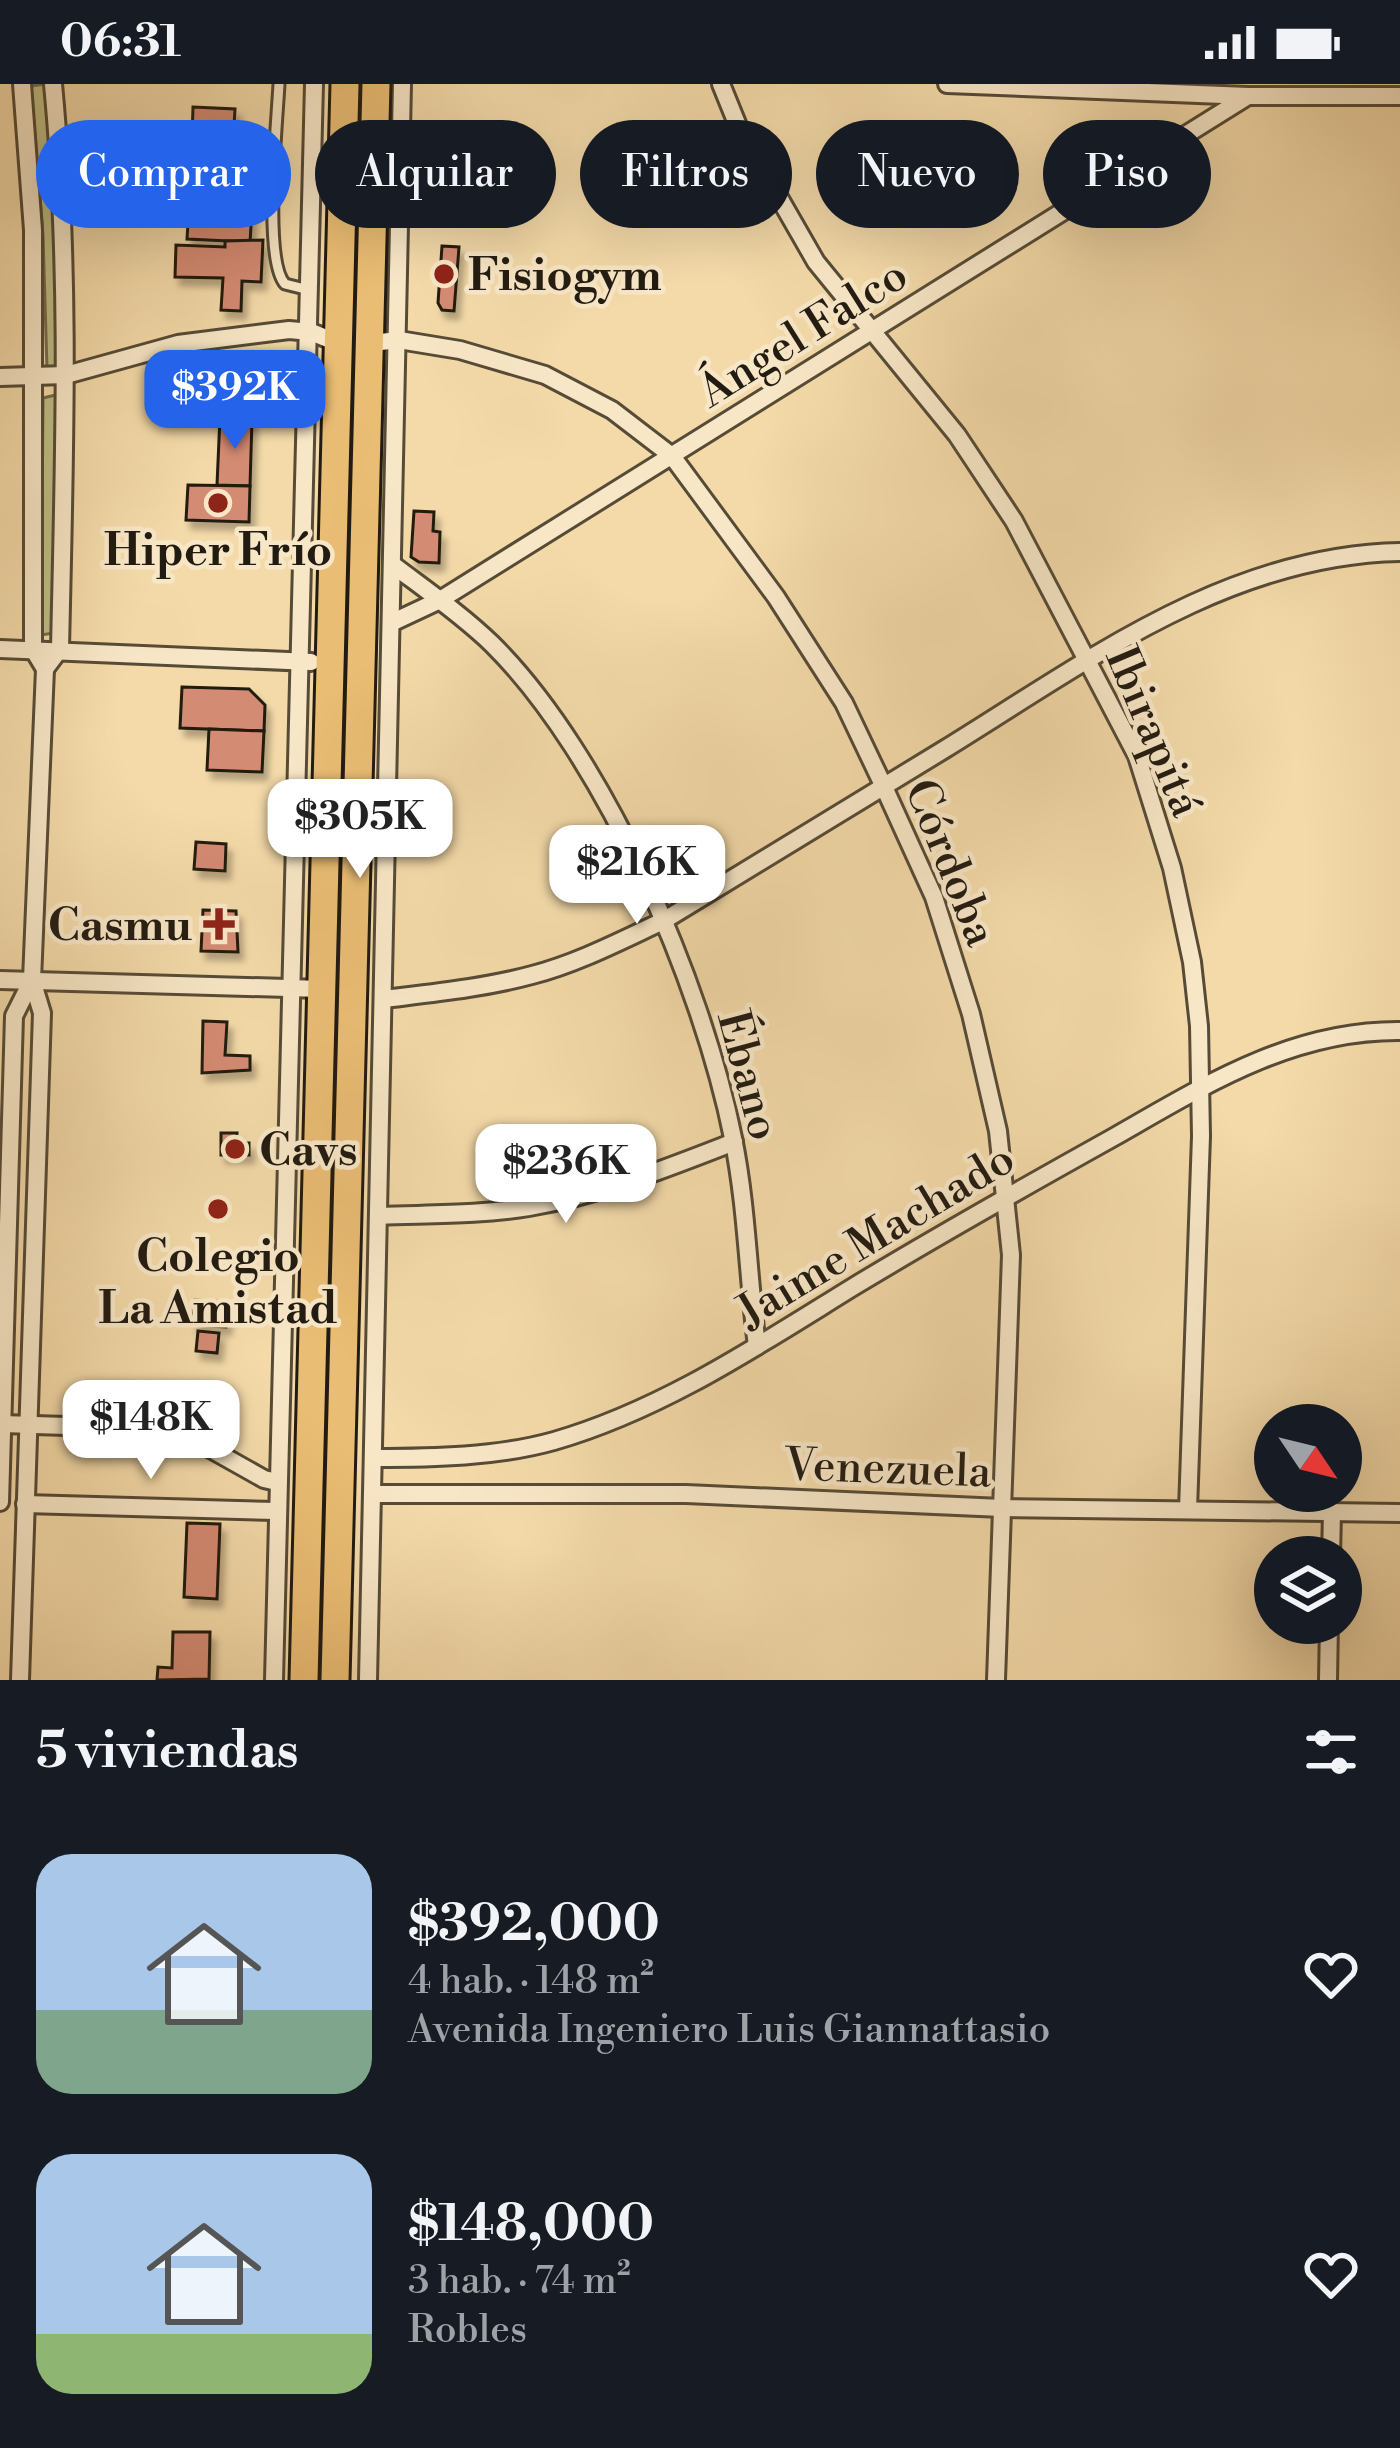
<!DOCTYPE html>
<html lang="es">
<head>
<meta charset="utf-8">
<style>
	:root { --surface:#171b24; --page:#242831; --text:#f1f3f6; --muted:#9ea1a6; --accent:#2563eb }
	body { margin:0; font-family:"Libre Bodoni",serif; background:var(--page); color:var(--text); height:100vh; display:flex; flex-direction:column; font-size:45px; white-space:nowrap }
	* { box-sizing:border-box; margin:0 }
	p { font-size:39px; color:var(--muted) }
	.icon { flex:none; width:66px; height:66px; fill:none; stroke:currentColor; stroke-width:2; stroke-linecap:round; stroke-linejoin:round }
	.map { position:relative; height:1596px; overflow:hidden }
	.details { display:flex; flex-direction:column; background:var(--surface); flex:1 }
	.details>* { flex:none }
	.guide { position:absolute; left:36px; top:36px; width:1329px; height:108px; display:flex; gap:24px }
	.needle { width:78px; rotate:125deg }
	.fabs { position:absolute; left:1254px; top:1320px; display:grid; gap:24px }
	.fabs a { display:grid; place-items:center; width:108px; height:108px; border-radius:50%; background:var(--surface); box-shadow:0 12px 48px #0002; font-size:60px }
	.price { position:absolute; translate:-50% -102px; padding:0 27px; border-radius:24px; background:#fff; color:#222; font-size:39px; line-height:78px; filter:drop-shadow(0 3px 6px #0008) }
	.price::after { content:''; position:absolute; left:50%; top:72px; width:36px; height:27px; margin-left:-18px; background:inherit; clip-path:polygon(0 0,100% 0,50% 100%) }
	.price.on { background:var(--accent); color:#fff }
	ul { padding:0; list-style:none }
	li { display:flex; align-items:center; gap:36px; height:300px; padding:0 36px }
	li span { display:grid; place-items:center; flex:none; width:336px; height:240px; border-radius:36px; color:#555 }
	li>.icon { margin-inline-start:auto }
	span .icon { width:144px; height:144px; fill:#fffc; stroke-width:1 }
	li b { font-size:51px }
	h2 { display:flex; justify-content:space-between; align-items:center; height:144px; padding:0 36px; font-size:51px }
	.pill { padding:0 42px; border-radius:54px; background:var(--surface); box-shadow:0 12px 48px #0002; font-size:42px; line-height:108px }
	.pill.on { background:var(--accent); color:#fff }
	.status { display:flex; justify-content:space-between; align-items:center; height:84px; padding:0 60px; background:var(--surface); direction:ltr }
	.status svg { height:33px; fill:currentColor }
	.map>svg:first-child { display:block }
	.green { fill:#bfbe86; stroke:#706c4c; stroke-width:3 }
	.building { fill:#d48b73; stroke:#221b11; stroke-width:3; filter:url(#shadow) }
	.lines { fill:none; stroke-linecap:round; stroke-linejoin:round }
	.service-casing { stroke:#564b37; stroke-width:15 }
	.minor-casing { stroke:#564b37; stroke-width:22 }
	.primary-casing { stroke:#221b11; stroke-width:33 }
	.service { stroke:#f8e7c7; stroke-width:9 }
	.minor { stroke:#f8e7c7; stroke-width:16 }
	.primary { stroke:#eabd74; stroke-width:27 }
	.poi-dot { fill:#8f2418; stroke:#f8e7c7; stroke-width:4.5 }
	.labels { text-anchor:middle; stroke-width:9; stroke-linejoin:round; paint-order:stroke }
	.poi-label { font-size:45px; font-weight:bold; fill:#221b11; stroke:#f8e7c7; text-anchor:start }
	.street-label { font-size:45px; fill:#221b11; stroke:#f8e7c7 }
</style>
</head>
<body>
<div class="status"><b>06:31</b><svg viewBox="0 0 49 12"><path d="M0 12V9h3v3zM5 12V6h3v6zM10 12V3h3v9zM15 12V0h3v12zM26 1h20v11H26zM47 4h2v5h-2z"/></svg></div>
<div class="map">
<svg width="1400" height="1596" viewBox="0 0 1400 1596">
	<defs>
		<filter id="shadow"><feDropShadow dx="5" dy="8" stdDeviation="3" flood-color="#0004"/></filter>
	</defs>
	<rect width="100%" height="100%" fill="#f4daa9"/>
	<filter id="stains"><feTurbulence type="fractalNoise" baseFrequency=".00167" numOctaves="4"/><feColorMatrix values="0 0 0 0 .2 0 0 0 0 .09 0 0 0 0 .02 0 0 0 .5 -.17"/></filter>
	<radialGradient id="worn" r=".72"><stop offset=".6" stop-color="#630" stop-opacity="0"/><stop offset="1" stop-color="#630" stop-opacity=".3"/></radialGradient>
	<g class="green">
		<path d="M45,0L56,146L60,284L47,285L43,151L31,2Z"/>
		<path d="M60,310L54,549L41,551L43,314Z"/>
	</g>
	<g class="building">
		<path d="M193,23L235,25L233,59L192,57Z"/>
		<path d="M184,56L261,60L257,126L180,122Z"/>
		<path d="M189,123L252,126L250,158L187,155Z"/>
		<path d="M263,156L261,198L242,197L241,227L221,226L223,194L175,193L176,161L225,163V157Z"/>
		<path d="M442,162L459,163L454,227L442,226L438,219Z"/>
		<path d="M220,333L252,335L250,402L217,401Z"/>
		<path d="M188,401L250,402L249,438L186,436Z"/>
		<path d="M414,427L434,428L433,447L440,448L439,479L419,478L411,473Z"/>
		<path d="M182,603L249,605L265,621L264,647L180,644Z"/>
		<path d="M209,645L264,647L262,688L207,686Z"/>
		<path d="M196,758L226,760L225,787L194,785Z"/>
		<path d="M203,826L236,827L238,868L201,867Z"/>
		<path d="M203,937L227,938L225,971L250,972V986L202,989Z"/>
		<path d="M221,1049H237L236,1059H249V1071H221Z"/>
		<path d="M195,1216L228,1218L226,1243L193,1241Z"/>
		<path d="M198,1247L219,1249L217,1269L196,1267Z"/>
		<path d="M187,1439L220,1440L217,1515L184,1513Z"/>
		<path d="M173,1548H210L209,1595L157,1596L158,1583L172,1584Z"/>
	</g>
	<g class="lines">
		<defs>
			<path id="service" d="M279,0C277,39 263,176 285,200L309,206"/>
			<g id="minor">
				<path d="M721,0L738,42L816,178L957,351L1014,437L1137,672L1172,784L1192,878L1199,942L1201,1052L1188,1426"/>
				<path d="M947,0L1248,12H1400"/>
				<path d="M371,259L399,256L460,266L545,291L612,326L672,372L776,513L844,619L884,703L934,813L971,930L998,1047L1011,1171L996,1596"/>
				<path d="M0,293L66,291L178,260L289,246L311,248L338,259"/>
				<path d="M393,481C426,506 462,531 492,560C605,672 702,899 733,1054C747,1123 748,1193 757,1262"/>
				<path d="M391,539L440,516L1248,12"/>
				<path d="M0,565L311,578"/>
				<path d="M45,585L60,565C64,377 71,188 53,0"/>
				<path d="M0,896L322,905"/>
				<path d="M384,915C433,909 484,904 532,891C578,879 620,857 663,837C757,780 851,723 945,665C1086,578 1228,471 1400,468"/>
				<path d="M380,1132C430,1130 480,1131 529,1123C600,1111 667,1084 734,1058"/>
				<path d="M2,1340L163,1345L191,1354L264,1395L277,1398"/>
				<path d="M373,1374C433,1374 497,1373 554,1357C662,1326 759,1261 853,1203C939,1151 1026,1102 1114,1053C1205,1001 1292,946 1400,947"/>
				<path d="M372,1410H686L1002,1424L1400,1429"/>
				<path d="M0,1418L14,932L32,896"/>
				<path d="M25,1420L276,1427"/>
				<path d="M1331,1473L1332,1428"/>
				<path d="M20,1596L42,929L32,896L45,585L33,565V146L22,0"/>
				<path d="M274,1596L314,0"/>
				<path d="M368,1596L402,0"/>
				<path d="M1328,1596L1329,1539"/>
			</g>
			<g id="primary">
				<path d="M304,1596L345,0"/>
				<path d="M335,1596L376,0"/>
			</g>
		</defs>
		<use href="#service" class="service-casing"/>
		<use href="#minor" class="minor-casing"/>
		<use href="#primary" class="primary-casing"/>
		<use href="#service" class="service"/>
		<use href="#minor" class="minor"/>
		<use href="#primary" class="primary"/>
	</g>
	<g class="poi-dot">
		<circle cx="444" cy="190" r="12"/>
		<circle cx="218" cy="419" r="12"/>
		<path d="M213 822h12v12h12v12h-12v12h-12v-12h-12v-12h12z"/>
		<circle cx="235" cy="1065" r="12"/>
		<circle cx="218" cy="1125" r="12"/>
	</g>
	<g class="labels">
		<g class="poi-label">
			<text x="468" y="206">Fisiogym</text>
			<text x="218" y="481" text-anchor="middle">Hiper Frío</text>
			<text x="192" y="856" text-anchor="end">Casmu</text>
			<text x="259" y="1081">Cavs</text>
			<text x="218" y="1187" text-anchor="middle">Colegio<tspan x="218" dy="52">La Amistad</tspan></text>
		</g>
		<g class="street-label">
			<text transform="translate(802 248) rotate(-32)" y="16">Ángel Falco</text>
			<text transform="translate(1155 647) rotate(67)" y="16">Ibirapitá</text>
			<text transform="translate(952 778) rotate(68)" y="16">Córdoba</text>
			<text transform="translate(750 991) rotate(75)" y="16">Ébano</text>
			<text transform="translate(875 1150) rotate(-31)" y="16">Jaime Machado</text>
			<text transform="translate(888 1383) rotate(2)" y="16">Venezuela</text>
		</g>
	</g>
	<rect width="100%" height="100%" filter="url(#stains)"/>
	<rect width="100%" height="100%" fill="url(#worn)"/>
</svg>
<div class="fabs">
<a><svg class="needle" viewBox="-14 -14 28 28"><path d="M0-13l5 13h-10z" fill="#e53935"/><path d="M0 13l5-13h-10z" fill="#9ea1a6"/></svg></a>
<a><svg class="icon" aria-label="layers" viewBox="0 0 24 24"><path d="M12 4l9 5-9 5-9-5zM3 14l9 5 9-5"/></svg></a>
</div>
<b class="price on" style="left:235px;top:368px">$392K</b>
<b class="price" style="left:360px;top:797px">$305K</b>
<b class="price" style="left:637px;top:843px">$216K</b>
<b class="price" style="left:566px;top:1142px">$236K</b>
<b class="price" style="left:151px;top:1398px">$148K</b>
<div class="guide">
<a class="pill on">Comprar</a>
<a class="pill">Alquilar</a>
<a class="pill">Filtros</a>
<a class="pill">Nuevo</a>
<a class="pill">Piso</a>
</div>
</div>
<section class="details">
<h2>5 viviendas<svg class="icon" aria-label="filters" viewBox="0 0 24 24"><path d="M4 7h16M4 17h16"/><circle cx="9" cy="7" r="2"/><circle cx="15" cy="17" r="2"/></svg></h2>
<ul>
<li><span style="background:linear-gradient(#a9c7e8 65%,#7fa58c 0)"><svg class="icon" aria-label="home" viewBox="0 0 24 24"><path d="M3 11l9-7 9 7M6 9v11h12V9"/></svg></span><div><b>$392,000</b><p>4 hab. · 148 m²</p><p>Avenida Ingeniero Luis Giannattasio</p></div><svg class="icon" aria-label="heart" viewBox="0 0 24 24"><path d="M12 20l-8-8c-3-5 5-10 8-4 3-6 11-1 8 4z"/></svg></li>
<li><span style="background:linear-gradient(#a9c7e8 75%,#8fb573 0)"><svg class="icon" aria-label="home" viewBox="0 0 24 24"><path d="M3 11l9-7 9 7M6 9v11h12V9"/></svg></span><div><b>$148,000</b><p>3 hab. · 74 m²</p><p>Robles</p></div><svg class="icon" aria-label="heart" viewBox="0 0 24 24"><path d="M12 20l-8-8c-3-5 5-10 8-4 3-6 11-1 8 4z"/></svg></li>
</ul>
</section>
</body>
</html>
